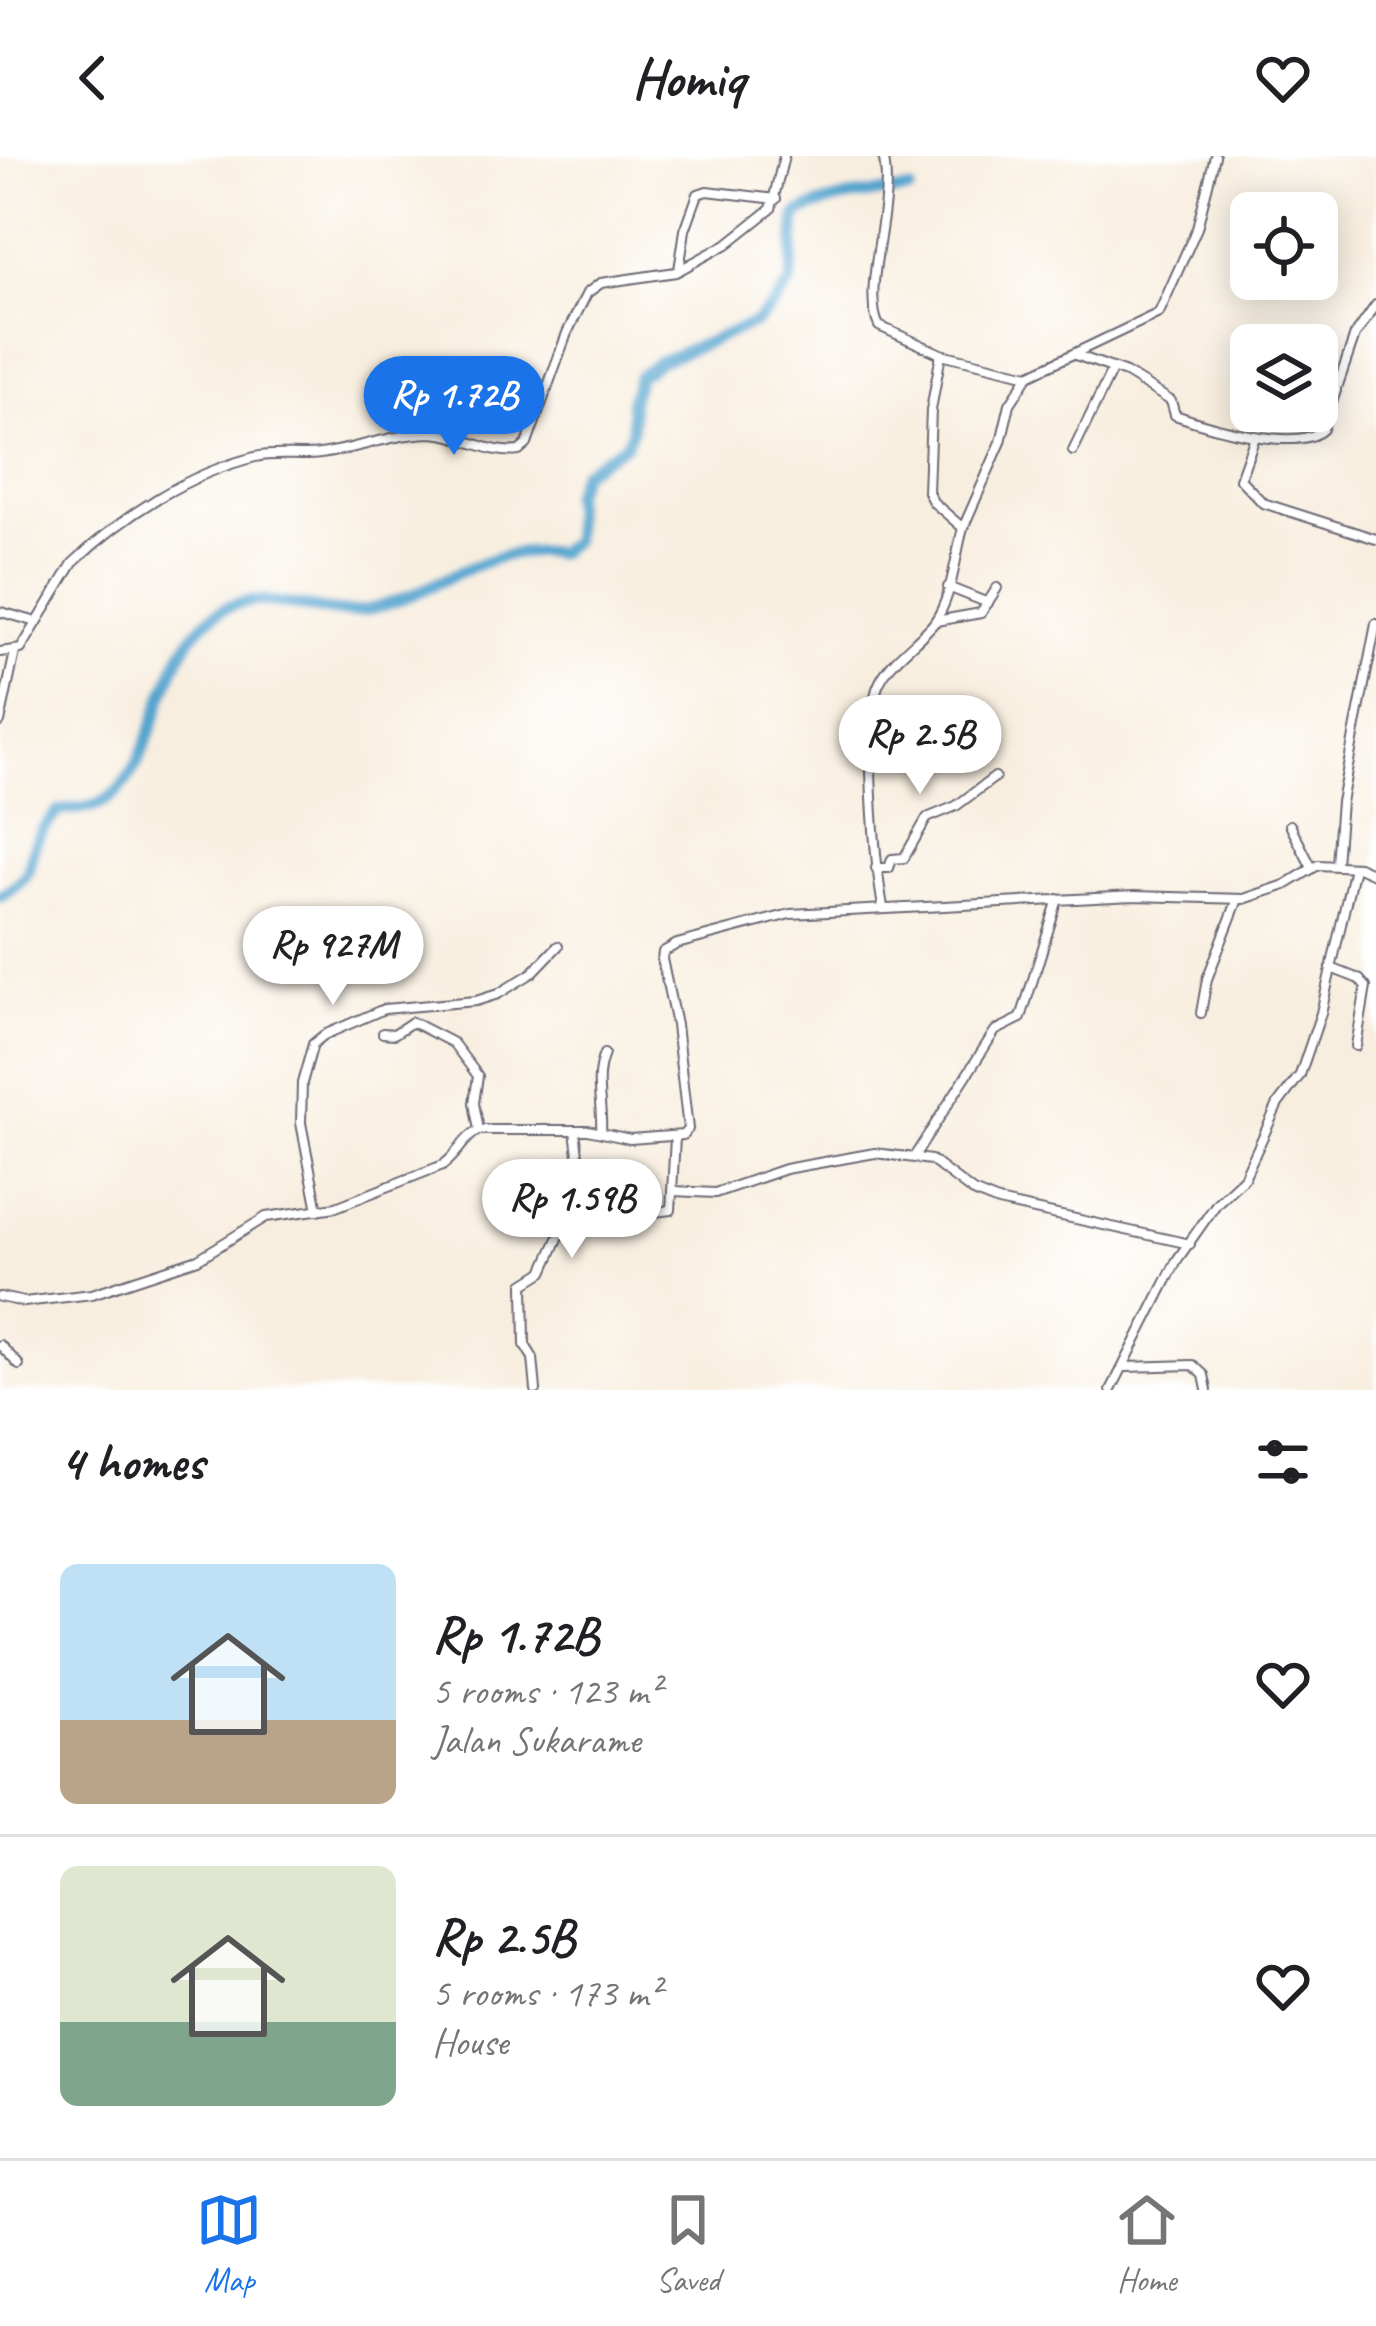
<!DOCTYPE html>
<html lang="en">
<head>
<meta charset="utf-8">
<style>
	:root { --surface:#fff; --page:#f2f2f2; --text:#202124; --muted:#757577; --line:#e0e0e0; --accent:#1a73e8 }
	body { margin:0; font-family:Caveat,sans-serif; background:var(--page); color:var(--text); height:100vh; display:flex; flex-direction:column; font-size:45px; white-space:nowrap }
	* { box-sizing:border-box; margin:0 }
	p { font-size:39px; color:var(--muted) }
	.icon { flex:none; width:66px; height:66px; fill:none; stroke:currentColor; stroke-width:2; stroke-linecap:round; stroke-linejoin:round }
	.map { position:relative; height:1234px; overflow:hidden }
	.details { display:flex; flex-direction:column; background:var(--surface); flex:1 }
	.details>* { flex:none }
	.buttons { position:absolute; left:1230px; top:36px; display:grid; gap:24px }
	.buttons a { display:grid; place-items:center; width:108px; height:108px; border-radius:18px; background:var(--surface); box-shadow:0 6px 30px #0003; font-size:60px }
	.price { position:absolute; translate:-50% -102px; padding:0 27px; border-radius:42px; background:#fff; color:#222; font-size:39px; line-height:78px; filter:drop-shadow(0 3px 6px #0008) }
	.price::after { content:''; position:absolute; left:50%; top:72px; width:36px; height:27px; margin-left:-18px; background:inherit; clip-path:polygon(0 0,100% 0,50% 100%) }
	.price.selected { background:var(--accent); color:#fff }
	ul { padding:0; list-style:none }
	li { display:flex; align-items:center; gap:36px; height:300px; padding:0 60px }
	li+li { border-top:3px solid var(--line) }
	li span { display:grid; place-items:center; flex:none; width:336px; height:240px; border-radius:18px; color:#555 }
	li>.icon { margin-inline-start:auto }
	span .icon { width:144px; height:144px; fill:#fffc; stroke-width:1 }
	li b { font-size:51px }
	h2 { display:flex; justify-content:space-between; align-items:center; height:144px; padding:0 60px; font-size:51px }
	header { display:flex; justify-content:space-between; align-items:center; height:156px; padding:0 60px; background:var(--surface); font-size:54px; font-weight:700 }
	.dock { display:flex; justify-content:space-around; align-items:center; height:168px; border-top:3px solid var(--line); background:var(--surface); font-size:33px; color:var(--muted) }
	.dock a { display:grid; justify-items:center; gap:6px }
	.dock .selected { color:var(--accent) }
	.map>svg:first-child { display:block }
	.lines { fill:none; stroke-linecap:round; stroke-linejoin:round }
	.river { stroke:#54a5cf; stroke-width:12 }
	.street-casing { stroke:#6d6974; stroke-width:12 }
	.street { stroke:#fff; stroke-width:8 }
</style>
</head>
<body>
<header><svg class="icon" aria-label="back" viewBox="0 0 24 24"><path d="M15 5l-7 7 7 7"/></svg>Homiq<svg class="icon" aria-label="heart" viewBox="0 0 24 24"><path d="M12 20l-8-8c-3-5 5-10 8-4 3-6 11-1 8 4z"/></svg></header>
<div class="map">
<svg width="1376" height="1234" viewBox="0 0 1376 1234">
	<rect width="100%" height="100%" fill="#fff"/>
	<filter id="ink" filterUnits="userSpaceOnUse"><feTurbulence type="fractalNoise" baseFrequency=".00833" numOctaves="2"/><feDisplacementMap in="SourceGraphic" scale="24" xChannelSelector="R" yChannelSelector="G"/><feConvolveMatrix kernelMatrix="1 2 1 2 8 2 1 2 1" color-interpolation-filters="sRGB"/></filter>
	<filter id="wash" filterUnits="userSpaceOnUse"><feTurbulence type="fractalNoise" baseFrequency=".004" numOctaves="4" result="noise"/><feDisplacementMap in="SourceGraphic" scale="48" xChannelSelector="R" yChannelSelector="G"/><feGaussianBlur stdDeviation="2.7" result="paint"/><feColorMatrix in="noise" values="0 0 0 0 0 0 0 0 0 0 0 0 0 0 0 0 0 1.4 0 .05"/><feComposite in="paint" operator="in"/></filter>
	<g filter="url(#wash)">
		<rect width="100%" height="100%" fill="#f8eedf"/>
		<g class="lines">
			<path class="river" d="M0,740C43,715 21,710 40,678C45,670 53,662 59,655C71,653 85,653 96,649C160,625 152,501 215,458C263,426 315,465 367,454C436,439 482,387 557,397L573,385V338L582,316L626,288L632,274L631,245L639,220L658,206L755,167L775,148L791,126L796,59C832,40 870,38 910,34"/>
		</g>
	</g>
	<g filter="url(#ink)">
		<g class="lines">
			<defs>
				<g id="street">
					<path d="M883,0C896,48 860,133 879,170L941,198L1029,219L1159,157L1197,72L1215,0"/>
					<path d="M679,114L685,74L698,38L707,35L776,43"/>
					<path d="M1073,198L1126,217L1171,245L1175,259C1206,270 1299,298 1323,273L1355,179L1376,149"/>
					<path d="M1255,281L1240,323L1263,347L1376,383"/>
					<path d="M1073,295L1113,212"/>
					<path d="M963,372L1001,286L1010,248L1029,219"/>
					<path d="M948,431L988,447"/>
					<path d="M1,456L37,466"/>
					<path d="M936,465L981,457L997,432"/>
					<path d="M0,496L21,493L73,407C124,359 187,318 255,301C276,296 299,301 320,298C356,293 393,278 429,277C460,277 489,299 519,295L527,288L567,177L587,137L601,127L676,116L727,88L771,53L784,0"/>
					<path d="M0,566L15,496"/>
					<path d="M1290,669L1312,712"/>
					<path d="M1336,708L1341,646L1376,468"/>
					<path d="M876,712H889L892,703L904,702L927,662L956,650L995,621"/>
					<path d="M883,751C875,706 863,569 878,530C889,504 915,489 933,468C952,444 955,401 963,372L933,346L928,336L931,254L941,198"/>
					<path d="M1331,812L1359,823L1366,831L1356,890"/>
					<path d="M1201,857L1207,823L1238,743"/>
					<path d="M383,877L394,878L412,866L453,887L478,920L474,947L479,974"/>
					<path d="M601,976C603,949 593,925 604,898"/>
					<path d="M914,1001L995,875L1021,862L1058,743"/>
					<path d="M674,1035L715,1037L785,1013L875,997L931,1004L973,1036L998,1046L1190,1088"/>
					<path d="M318,1054L301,967L302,927L313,888L324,879L384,853L476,845L498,838L532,817L558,790"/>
					<path d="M564,1067L671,1054L675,981"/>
					<path d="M0,1141L24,1146L92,1138L198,1103L266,1061L336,1051L443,1009C458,999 463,982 479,974H588L630,983L683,979L688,973L676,869L662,803L663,796L677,788L790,758L1134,740L1244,743L1285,729L1318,709L1358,711L1376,719"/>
					<path d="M0,1189L19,1209"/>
					<path d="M1126,1211L1193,1209L1204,1219L1207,1234"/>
					<path d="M536,1234L533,1202L525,1189L524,1128L543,1116L564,1069L568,1037L579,1007L575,974"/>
					<path d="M1111,1234L1177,1104L1217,1047L1244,1022L1278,948L1300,919L1321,857L1354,711"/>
				</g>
			</defs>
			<use href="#street" class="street-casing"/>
			<use href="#street" class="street"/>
		</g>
	</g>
</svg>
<div class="buttons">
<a><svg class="icon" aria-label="locate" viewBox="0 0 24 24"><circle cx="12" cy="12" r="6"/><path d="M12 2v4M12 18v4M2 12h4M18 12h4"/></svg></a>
<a><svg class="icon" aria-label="layers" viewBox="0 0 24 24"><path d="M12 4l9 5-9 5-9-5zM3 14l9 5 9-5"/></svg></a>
</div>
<b class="price selected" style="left:454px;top:302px">Rp 1.72B</b>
<b class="price" style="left:920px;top:641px">Rp 2.5B</b>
<b class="price" style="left:333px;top:852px">Rp 927M</b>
<b class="price" style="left:572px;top:1105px">Rp 1.59B</b>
</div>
<section class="details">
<h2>4 homes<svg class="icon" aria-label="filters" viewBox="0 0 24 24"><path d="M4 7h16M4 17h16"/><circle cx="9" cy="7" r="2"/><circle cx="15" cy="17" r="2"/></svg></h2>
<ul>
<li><span style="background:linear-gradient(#bfe0f5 65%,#b9a48a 0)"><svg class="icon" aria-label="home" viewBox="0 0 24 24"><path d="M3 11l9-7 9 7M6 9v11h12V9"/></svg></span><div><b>Rp 1.72B</b><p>5 rooms · 123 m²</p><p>Jalan Sukarame</p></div><svg class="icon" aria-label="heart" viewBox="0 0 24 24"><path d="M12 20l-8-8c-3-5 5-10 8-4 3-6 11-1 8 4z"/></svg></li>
<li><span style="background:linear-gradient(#dfe7d0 65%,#7fa58c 0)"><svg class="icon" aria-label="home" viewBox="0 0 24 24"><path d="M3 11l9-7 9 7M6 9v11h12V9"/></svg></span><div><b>Rp 2.5B</b><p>5 rooms · 173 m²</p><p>House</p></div><svg class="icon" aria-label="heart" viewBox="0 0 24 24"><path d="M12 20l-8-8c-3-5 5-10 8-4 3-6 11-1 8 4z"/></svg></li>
</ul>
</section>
<nav class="dock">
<a class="selected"><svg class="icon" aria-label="map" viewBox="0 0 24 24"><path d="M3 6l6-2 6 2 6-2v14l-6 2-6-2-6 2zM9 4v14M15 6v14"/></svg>Map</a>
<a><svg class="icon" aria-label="saved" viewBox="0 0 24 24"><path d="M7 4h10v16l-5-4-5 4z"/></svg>Saved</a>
<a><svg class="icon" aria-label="home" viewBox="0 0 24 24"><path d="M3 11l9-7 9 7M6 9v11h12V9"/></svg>Home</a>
</nav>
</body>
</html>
